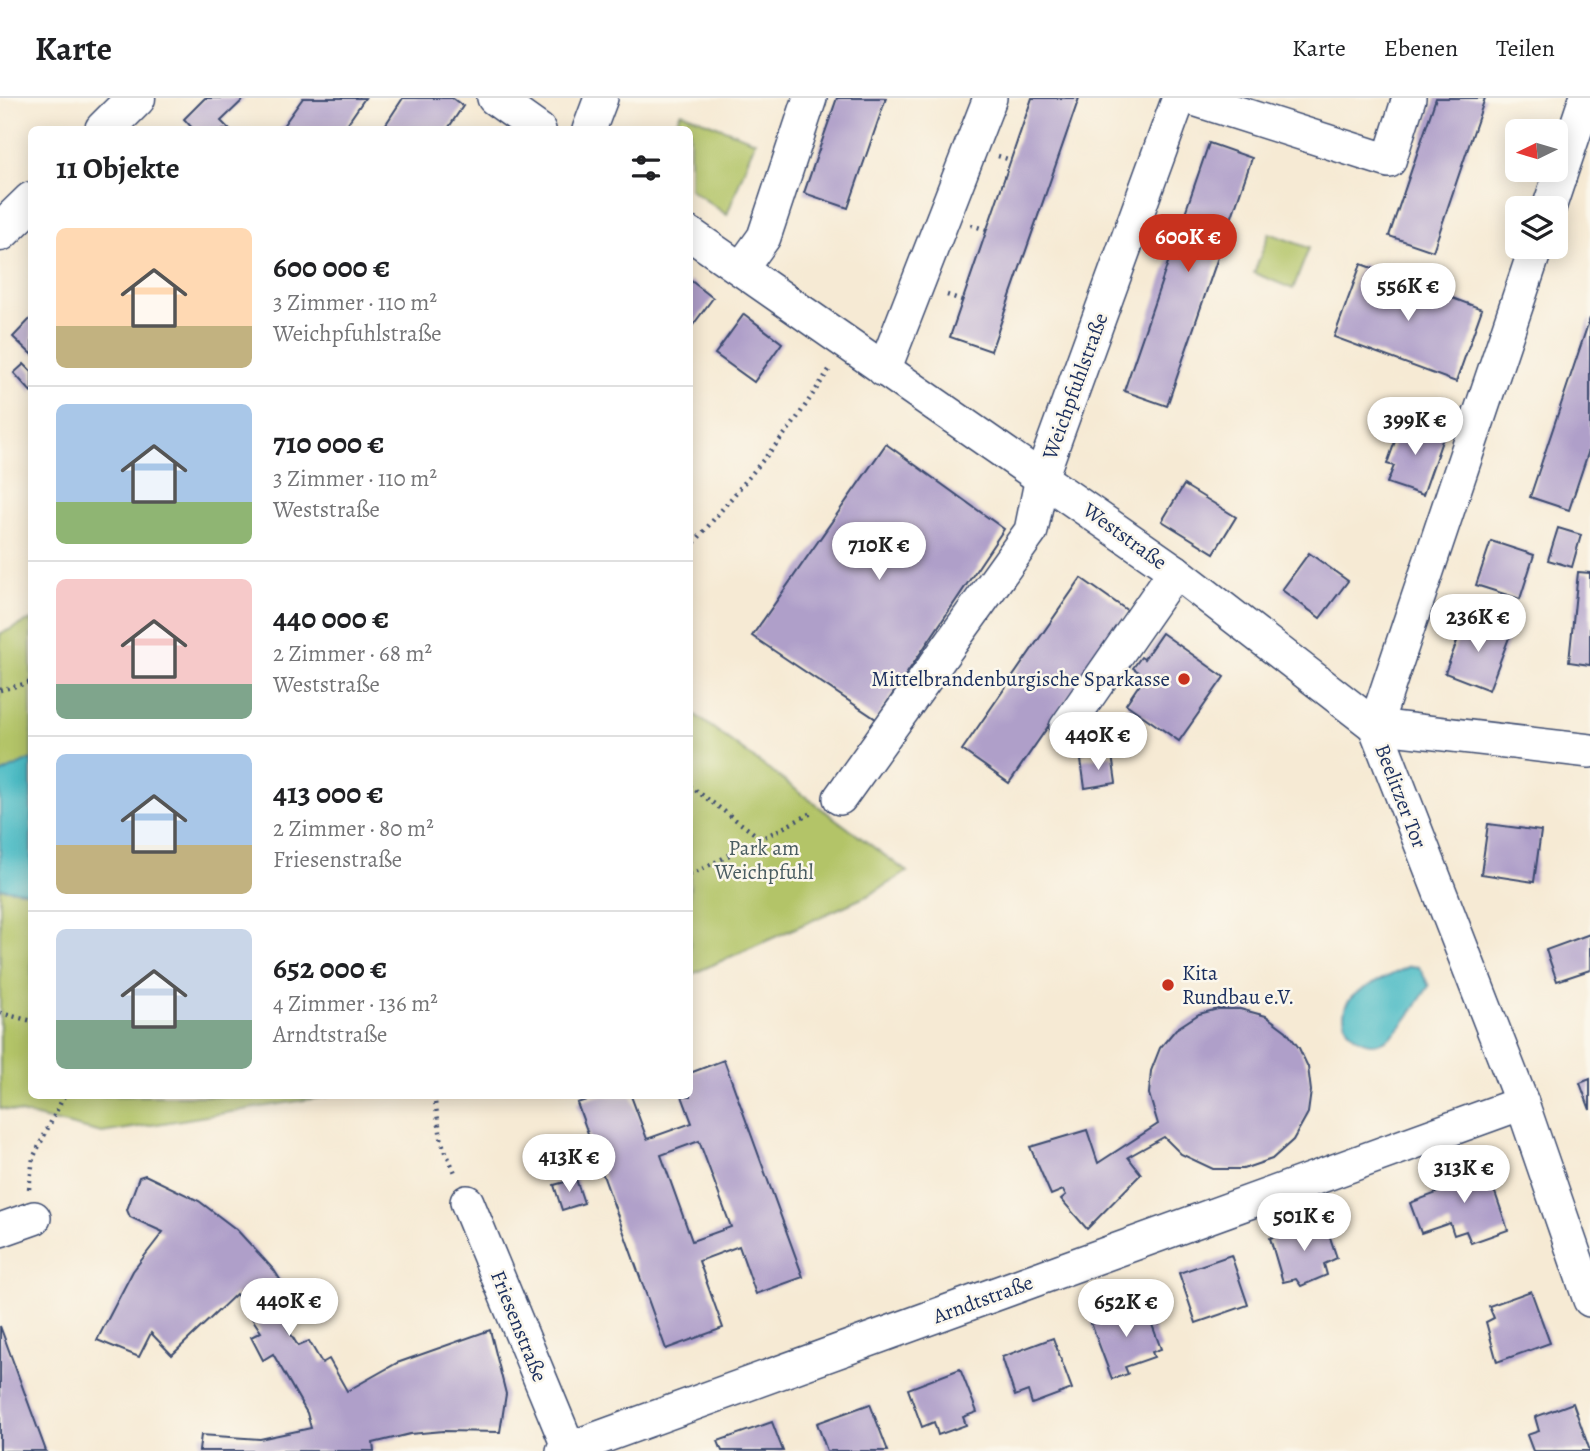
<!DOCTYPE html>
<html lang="de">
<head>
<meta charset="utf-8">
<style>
	:root { --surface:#fff; --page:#f2f2f2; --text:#202124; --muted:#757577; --line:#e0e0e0; --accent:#c8321e }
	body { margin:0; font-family:Alegreya,serif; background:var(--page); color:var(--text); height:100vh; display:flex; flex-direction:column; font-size:26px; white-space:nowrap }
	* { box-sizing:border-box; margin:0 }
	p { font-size:23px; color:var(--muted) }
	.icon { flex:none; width:38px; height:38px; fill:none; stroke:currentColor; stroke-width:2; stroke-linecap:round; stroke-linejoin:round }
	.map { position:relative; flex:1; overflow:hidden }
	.panel { position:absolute; left:28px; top:28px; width:665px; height:973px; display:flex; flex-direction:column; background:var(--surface); border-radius:10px; box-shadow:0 4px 18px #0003 }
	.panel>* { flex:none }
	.needle { width:46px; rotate:265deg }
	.fabs { position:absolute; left:1505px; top:21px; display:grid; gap:14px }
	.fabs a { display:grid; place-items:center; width:63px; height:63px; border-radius:10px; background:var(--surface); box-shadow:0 4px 18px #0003; font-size:35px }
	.price { position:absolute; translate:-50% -60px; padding:0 16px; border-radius:24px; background:#fff; color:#222; font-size:23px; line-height:46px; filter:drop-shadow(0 2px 4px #0008) }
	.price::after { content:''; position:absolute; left:50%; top:42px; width:21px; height:16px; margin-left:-10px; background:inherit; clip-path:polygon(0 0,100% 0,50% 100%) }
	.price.active { background:var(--accent); color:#fff }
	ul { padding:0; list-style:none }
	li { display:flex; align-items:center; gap:21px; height:175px; padding:0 28px }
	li+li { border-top:2px solid var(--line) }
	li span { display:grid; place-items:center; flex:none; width:196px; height:140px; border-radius:10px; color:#555 }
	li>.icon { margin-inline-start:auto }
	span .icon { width:84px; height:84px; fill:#fffc; stroke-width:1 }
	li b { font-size:30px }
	h2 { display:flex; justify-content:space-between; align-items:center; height:84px; padding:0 28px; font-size:30px }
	header { display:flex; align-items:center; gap:42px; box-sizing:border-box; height:98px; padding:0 35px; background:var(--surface); border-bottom:2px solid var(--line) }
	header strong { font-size:33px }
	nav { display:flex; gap:38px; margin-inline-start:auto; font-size:24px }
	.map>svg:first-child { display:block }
	.green { fill:#b3c467; stroke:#677a62; stroke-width:2 }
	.water { fill:#4cbbc5; stroke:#347592; stroke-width:2 }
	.building { fill:#af9fc9; fill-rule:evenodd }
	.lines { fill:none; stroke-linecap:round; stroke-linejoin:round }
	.minor-casing { stroke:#3c4b70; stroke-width:36 }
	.major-casing { stroke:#3c4b70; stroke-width:41 }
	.path { stroke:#3c4b70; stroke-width:4.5; stroke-dasharray:2 5; stroke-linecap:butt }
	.minor { stroke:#fff; stroke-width:33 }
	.major { stroke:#fff; stroke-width:38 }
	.poi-dot { fill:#c8321e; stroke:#fbf7ec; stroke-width:2.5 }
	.labels { text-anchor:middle; stroke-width:5; stroke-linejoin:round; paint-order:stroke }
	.street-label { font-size:21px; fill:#1b2f5e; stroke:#fbf7ec }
	.poi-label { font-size:21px; fill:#1b2f5e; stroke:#fbf7ec; text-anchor:end }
	.park-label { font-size:21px; fill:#495c61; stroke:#fbf7ec }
</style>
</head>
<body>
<header>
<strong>Karte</strong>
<nav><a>Karte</a><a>Ebenen</a><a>Teilen</a></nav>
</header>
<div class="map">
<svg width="1590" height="1353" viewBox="0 0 1590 1353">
	<rect width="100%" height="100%" fill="#fbf7ec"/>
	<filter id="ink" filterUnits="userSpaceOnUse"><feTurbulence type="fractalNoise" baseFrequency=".0143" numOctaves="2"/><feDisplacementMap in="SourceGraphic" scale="14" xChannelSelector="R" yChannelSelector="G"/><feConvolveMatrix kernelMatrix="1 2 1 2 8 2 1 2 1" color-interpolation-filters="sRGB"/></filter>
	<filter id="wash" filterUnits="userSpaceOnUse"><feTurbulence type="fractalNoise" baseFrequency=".00686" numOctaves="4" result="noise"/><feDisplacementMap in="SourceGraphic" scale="28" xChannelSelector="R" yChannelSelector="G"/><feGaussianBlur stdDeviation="1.57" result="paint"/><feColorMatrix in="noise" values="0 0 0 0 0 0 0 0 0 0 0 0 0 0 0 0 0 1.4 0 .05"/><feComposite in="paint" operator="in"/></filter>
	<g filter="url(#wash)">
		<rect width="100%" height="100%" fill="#f6ead4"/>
		<g class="green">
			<path d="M681,14L755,43L727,117L690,91V32L673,31Z"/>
			<path d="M1269,135L1309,150L1293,191L1254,175Z"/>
			<path d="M31,522L32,998H329L102,1035L0,1010V536Z"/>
			<path d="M690,613L907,774L869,797L690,877Z"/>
		</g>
		<g class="water">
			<path d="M31,661V794L0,790V676Z"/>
			<path d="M1410,868L1419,869L1429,888C1419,902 1399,937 1384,943C1358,954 1330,921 1352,899C1362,888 1395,876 1410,868Z"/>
		</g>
		<g id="blocks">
			<g class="building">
				<path d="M205,0H245L221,23L230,32H194L184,21Z"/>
				<path d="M303,0H365L343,32H280Z"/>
				<path d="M403,0H452L463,8L447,32H382Z"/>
				<path d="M837,0H886L848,110L804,95Z"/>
				<path d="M1032,0H1079L991,253L950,239Z"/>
				<path d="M1436,0H1485L1433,153L1389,138Z"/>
				<path d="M1209,45L1252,60L1167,308L1124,293Z"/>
				<path d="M1361,166L1482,211L1456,284L1334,239Z"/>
				<path d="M690,182L713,200L690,231Z"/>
				<path d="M744,216L782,245L754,284L715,256Z"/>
				<path d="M32,219V257L13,239Z"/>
				<path d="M1590,220V349L1569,412L1530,399Z"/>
				<path d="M24,266L32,274V295L14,275Z"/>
				<path d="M1413,323L1445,334L1423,397L1387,385L1394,368L1387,366L1399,332L1408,336Z"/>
				<path d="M886,346L1004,431L876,621L752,538Z"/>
				<path d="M1184,387L1236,419L1214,455L1162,423Z"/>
				<path d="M1558,430L1581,437L1572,469L1548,462Z"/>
				<path d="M1491,443L1534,457L1520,501L1476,487Z"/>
				<path d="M1309,455L1348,483L1320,520L1282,492Z"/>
				<path d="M1578,474L1590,475V567L1569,564Z"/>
				<path d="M1081,480L1128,513L1009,685L962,652Z"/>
				<path d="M1466,520L1510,537L1489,592L1445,575Z"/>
				<path d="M1162,535L1224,579L1179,643L1126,606L1145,578L1133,570L1141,559L1144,561Z"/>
				<path d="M1112,657L1116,685L1085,690L1081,662Z"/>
				<path d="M1488,726L1541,733L1534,784L1481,776Z"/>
				<path d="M1590,836V872L1557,883L1546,852Z"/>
				<path d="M1218,911H1240L1266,918L1286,933L1299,950L1308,969L1311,993L1308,1015L1293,1042L1272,1061L1243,1071H1213L1181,1056L1164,1039L1128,1059L1141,1076L1087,1131L1061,1101L1066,1097L1063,1092L1051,1097L1030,1049L1087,1032L1098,1065L1158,1026L1149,996L1151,973L1160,950L1176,931L1199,916Z"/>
				<path d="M724,962L803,1179L756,1196L739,1148L699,1163L723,1230L666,1251L577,1005L598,998H631L647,1041L692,1025L682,998H690V975ZM699,1043L731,1129L692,1143L661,1057Z"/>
				<path d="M1590,981V1012L1580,985Z"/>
				<path d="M1474,1064L1485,1066L1508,1132L1471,1145L1466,1133L1454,1137L1450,1125L1421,1135L1410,1105L1450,1090L1446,1078Z"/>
				<path d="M145,1077L199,1103L237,1132L274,1172L301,1214L299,1219L286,1228L298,1248L309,1243L322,1265L329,1261L347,1293L397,1265L490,1232L506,1296L500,1334L443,1333L410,1336L373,1345L374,1353H199L201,1337L260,1341L311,1330L307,1315L273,1256L263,1262L251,1239L261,1234L236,1196L172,1257L151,1235L139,1259L97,1242L133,1173L163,1134L130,1119L127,1112L139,1079Z"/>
				<path d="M576,1081L584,1105L562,1112L554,1087Z"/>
				<path d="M1320,1122L1325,1125L1337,1160L1324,1166L1327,1177L1301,1188L1296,1181L1283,1184L1270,1140Z"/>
				<path d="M1231,1157L1248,1207L1196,1225L1179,1175Z"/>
				<path d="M1531,1193L1550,1245L1497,1264L1486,1224L1494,1220L1489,1208Z"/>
				<path d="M1144,1205L1161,1251L1152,1254L1154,1259L1125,1269L1128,1276L1112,1281L1091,1225Z"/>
				<path d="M0,1228L46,1353H0Z"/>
				<path d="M1053,1240L1072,1291L1032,1306L1028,1293L1015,1298L1002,1259Z"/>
				<path d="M960,1271L977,1314L963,1319L966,1327L938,1337L934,1324L922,1329L908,1291Z"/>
				<path d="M1573,1305L1590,1353H1533L1527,1337L1539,1333L1535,1319Z"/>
				<path d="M870,1306L888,1353H827L817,1325Z"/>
				<path d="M772,1324L783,1353H722L718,1343Z"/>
			</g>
		</g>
	</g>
	<g filter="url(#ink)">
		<use href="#blocks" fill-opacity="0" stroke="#3c4b70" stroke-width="2"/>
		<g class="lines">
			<defs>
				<g id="minor">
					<path d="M494,0L539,32"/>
					<path d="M1191,0L1389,63L1409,0"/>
					<path d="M589,32L601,0"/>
					<path d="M1549,110L1586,0"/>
					<path d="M690,136L1175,473L1375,628L1590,653"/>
					<path d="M1536,149L1375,628L1522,1005L1590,1202"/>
					<path d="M741,171L764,139L810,0"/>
					<path d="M884,272L990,0"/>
					<path d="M1066,630L1175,473"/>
					<path d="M840,700L1031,433L1043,374L1179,0"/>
					<path d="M467,1104L570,1353"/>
					<path d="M0,1132L34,1120"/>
					<path d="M563,1353L1522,1005"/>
				</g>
				<g id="major">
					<path d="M104,32L136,0"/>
					<path d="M0,134L32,103"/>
				</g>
			</defs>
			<use href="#minor" class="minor-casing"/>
			<use href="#major" class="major-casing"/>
			<g class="path">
				<path d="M998,58L1011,62"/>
				<path d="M971,127L987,132"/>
				<path d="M947,197L962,202"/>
				<path d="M690,450L793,326L831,269"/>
				<path d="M0,592L32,584"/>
				<path d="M690,688L763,742"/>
				<path d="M690,777L814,714"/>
				<path d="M0,915L32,923"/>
				<path d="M434,998L442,1045L456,1077"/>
				<path d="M29,1091L33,1060L64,998"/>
			</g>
			<use href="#minor" class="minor"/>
			<use href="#major" class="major"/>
		</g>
	</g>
	<g class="poi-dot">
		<circle cx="1184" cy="581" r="7"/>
		<circle cx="1168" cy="887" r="7"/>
	</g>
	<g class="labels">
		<g class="street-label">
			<text transform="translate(1075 288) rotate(-70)" y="7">Weichpfuhlstraße</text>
			<text transform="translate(1125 438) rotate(36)" y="7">Weststraße</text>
			<text transform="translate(1401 698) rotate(69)" y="7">Beelitzer Tor</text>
			<text transform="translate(983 1201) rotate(-20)" y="7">Arndtstraße</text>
			<text transform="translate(519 1228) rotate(68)" y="7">Friesenstraße</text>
		</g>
		<g class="poi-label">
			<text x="1170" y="588">Mittelbrandenburgische Sparkasse</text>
			<text x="1182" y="882" text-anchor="start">Kita<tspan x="1182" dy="24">Rundbau e.V.</tspan></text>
		</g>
		<g class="park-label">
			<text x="764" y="757">Park am<tspan x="764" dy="24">Weichpfuhl</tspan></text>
		</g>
	</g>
</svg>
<div class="fabs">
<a><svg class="needle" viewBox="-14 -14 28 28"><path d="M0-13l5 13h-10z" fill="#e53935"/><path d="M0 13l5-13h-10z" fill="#757577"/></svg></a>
<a><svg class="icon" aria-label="layers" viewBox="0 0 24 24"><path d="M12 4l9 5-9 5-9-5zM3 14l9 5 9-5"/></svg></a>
</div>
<b class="price active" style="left:1188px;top:176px">600K €</b>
<b class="price" style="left:1408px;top:225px">556K €</b>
<b class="price" style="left:1415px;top:359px">399K €</b>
<b class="price" style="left:879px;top:484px">710K €</b>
<b class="price" style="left:1478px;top:556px">236K €</b>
<b class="price" style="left:1098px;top:674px">440K €</b>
<b class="price" style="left:569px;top:1096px">413K €</b>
<b class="price" style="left:1464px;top:1107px">313K €</b>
<b class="price" style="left:1304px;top:1155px">501K €</b>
<b class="price" style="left:289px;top:1240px">440K €</b>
<b class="price" style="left:1126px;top:1241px">652K €</b>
<section class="panel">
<h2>11 Objekte<svg class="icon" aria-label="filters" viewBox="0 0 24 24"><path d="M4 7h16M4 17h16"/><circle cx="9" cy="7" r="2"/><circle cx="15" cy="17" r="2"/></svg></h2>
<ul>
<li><span style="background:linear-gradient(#ffd9b3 70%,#c2b280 0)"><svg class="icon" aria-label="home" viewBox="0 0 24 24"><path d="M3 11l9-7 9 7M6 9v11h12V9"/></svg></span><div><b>600 000 €</b><p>3 Zimmer · 110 m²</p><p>Weichpfuhlstraße</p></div></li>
<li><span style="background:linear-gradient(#a9c7e8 70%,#8fb573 0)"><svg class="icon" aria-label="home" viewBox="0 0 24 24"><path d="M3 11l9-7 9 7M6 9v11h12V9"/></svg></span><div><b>710 000 €</b><p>3 Zimmer · 110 m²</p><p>Weststraße</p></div></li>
<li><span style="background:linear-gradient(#f6c9c9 75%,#7fa58c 0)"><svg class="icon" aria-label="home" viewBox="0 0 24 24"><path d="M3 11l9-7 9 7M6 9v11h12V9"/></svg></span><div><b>440 000 €</b><p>2 Zimmer · 68 m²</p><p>Weststraße</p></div></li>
<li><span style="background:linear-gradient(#a9c7e8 65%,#c2b280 0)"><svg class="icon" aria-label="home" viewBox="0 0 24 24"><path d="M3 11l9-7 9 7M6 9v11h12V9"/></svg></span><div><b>413 000 €</b><p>2 Zimmer · 80 m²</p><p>Friesenstraße</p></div></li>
<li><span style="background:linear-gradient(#c9d6e8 65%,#7fa58c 0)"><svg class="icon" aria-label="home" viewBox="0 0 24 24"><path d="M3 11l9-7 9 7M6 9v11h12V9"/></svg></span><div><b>652 000 €</b><p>4 Zimmer · 136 m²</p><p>Arndtstraße</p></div></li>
</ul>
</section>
</div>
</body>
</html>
